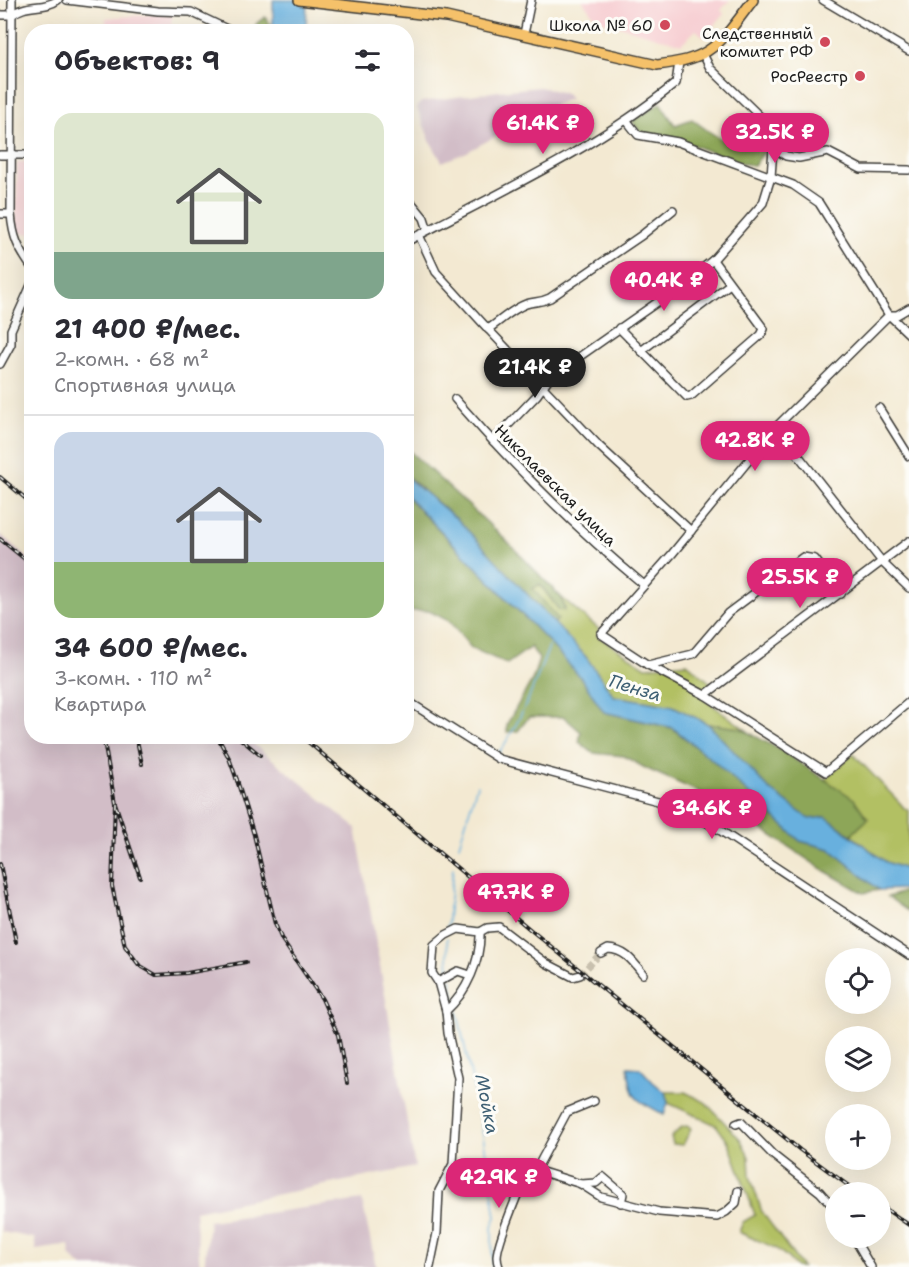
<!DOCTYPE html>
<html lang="ru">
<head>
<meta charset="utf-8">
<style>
	:root { --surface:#fff; --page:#f7f7f7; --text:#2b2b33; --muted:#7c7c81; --line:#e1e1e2; --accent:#db2777 }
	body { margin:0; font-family:"Shantell Sans",sans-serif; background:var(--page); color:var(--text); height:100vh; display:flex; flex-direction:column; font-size:22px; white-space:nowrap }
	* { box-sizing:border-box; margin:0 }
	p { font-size:20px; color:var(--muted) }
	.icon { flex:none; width:33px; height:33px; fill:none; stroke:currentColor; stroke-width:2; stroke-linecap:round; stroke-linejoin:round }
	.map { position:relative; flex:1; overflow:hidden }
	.side { position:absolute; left:24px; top:24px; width:390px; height:720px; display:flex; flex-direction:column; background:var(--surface); border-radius:24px; box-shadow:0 6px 24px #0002 }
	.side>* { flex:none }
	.fabs { position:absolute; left:825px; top:948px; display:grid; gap:12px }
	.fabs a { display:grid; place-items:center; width:66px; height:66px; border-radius:50%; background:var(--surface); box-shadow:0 6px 24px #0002; font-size:30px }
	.price { position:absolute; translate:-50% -51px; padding:0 14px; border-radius:21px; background:var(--accent); color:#fff; font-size:20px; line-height:39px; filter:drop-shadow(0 2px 3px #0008) }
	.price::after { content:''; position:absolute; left:50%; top:36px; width:18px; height:14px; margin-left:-9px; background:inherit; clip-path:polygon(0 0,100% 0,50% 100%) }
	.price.on { background:#222; color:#fff }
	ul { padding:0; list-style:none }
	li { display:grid; align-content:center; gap:12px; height:318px; padding:0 30px }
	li+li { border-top:2px solid var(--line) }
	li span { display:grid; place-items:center; height:186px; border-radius:18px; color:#555 }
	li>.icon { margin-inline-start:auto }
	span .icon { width:108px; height:108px; fill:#fffc; stroke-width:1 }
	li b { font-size:26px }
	h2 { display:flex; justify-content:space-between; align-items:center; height:72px; padding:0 30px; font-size:26px }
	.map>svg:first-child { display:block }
	.built { fill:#f7cfd3 }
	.industrial { fill:#d2bdc7 }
	.green { fill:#b2c063; stroke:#676e40; stroke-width:1.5 }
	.forest { fill:#8da659; stroke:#54613a; stroke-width:1.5 }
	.water { fill:#67b0de; stroke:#42667d; stroke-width:1.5 }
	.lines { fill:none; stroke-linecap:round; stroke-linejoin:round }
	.stream { stroke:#67b0de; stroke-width:1.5 }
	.minor-tunnel { stroke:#c8c0ae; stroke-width:7; stroke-dasharray:7 3.5; stroke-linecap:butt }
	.minor-casing { stroke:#3c3b37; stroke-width:10 }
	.major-casing { stroke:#3c3b37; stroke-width:12 }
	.minor { stroke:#fff; stroke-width:7 }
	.major { stroke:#f5c16b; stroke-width:9 }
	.rail-casing { stroke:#1c1c1c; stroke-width:4 }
	.rail { stroke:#fdfcf7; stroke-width:1.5; stroke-dasharray:4.5; stroke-linecap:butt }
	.poi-dot { fill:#d1495b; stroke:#fdfcf7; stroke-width:2 }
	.labels { text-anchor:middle; stroke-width:6; stroke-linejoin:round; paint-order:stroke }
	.poi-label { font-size:16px; fill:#1c1c1c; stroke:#fdfcf7; text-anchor:end }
	.street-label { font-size:16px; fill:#1c1c1c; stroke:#fdfcf7 }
	.water-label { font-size:18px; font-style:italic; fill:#3e5f73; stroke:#fdfcf7 }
</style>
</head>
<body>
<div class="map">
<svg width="909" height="1267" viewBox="0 0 909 1267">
	<rect width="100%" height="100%" fill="#fdfcf7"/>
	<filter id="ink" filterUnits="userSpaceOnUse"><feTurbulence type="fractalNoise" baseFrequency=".0167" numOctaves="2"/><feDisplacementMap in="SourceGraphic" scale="12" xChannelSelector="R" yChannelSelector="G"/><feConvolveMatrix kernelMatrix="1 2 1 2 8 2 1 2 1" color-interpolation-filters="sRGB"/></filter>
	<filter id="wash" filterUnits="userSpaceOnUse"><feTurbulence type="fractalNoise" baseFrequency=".008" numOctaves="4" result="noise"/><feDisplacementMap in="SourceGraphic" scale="24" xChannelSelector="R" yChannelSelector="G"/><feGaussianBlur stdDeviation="1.35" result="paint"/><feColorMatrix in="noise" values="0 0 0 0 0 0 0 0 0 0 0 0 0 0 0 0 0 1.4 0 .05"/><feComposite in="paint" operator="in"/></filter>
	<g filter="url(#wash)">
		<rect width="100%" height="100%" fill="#f3e9d2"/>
		<g class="built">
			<path d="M582,0H730L721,10L724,14L704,37L696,30L681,44L596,19Z"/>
			<path d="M172,13L171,26L211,30V31H106V18Z"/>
			<path d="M17,162H31V234L16,232Z"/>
		</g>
		<g class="industrial">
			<path d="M540,87L565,93L570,99L554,105L465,153L442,162L430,141L417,108L421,102L499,91Z"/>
			<path d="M0,534L31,561L32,736L245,737L356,828L415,1167L195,1211L200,1267H83L71,1257L69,1245L36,1250L34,1238L2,1232L0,1224Z"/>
			<path d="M362,1200L376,1267H204L209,1221Z"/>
		</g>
		<g class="green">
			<path d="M539,584L559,609H565L561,597L599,629L597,636L646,667L687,663L713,685L703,698L756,737L740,728L708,724L673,706L614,696L586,657L554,624L557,619L532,589Z"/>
			<path d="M853,754L900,803L905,809L909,810V868L906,869L886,862L851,835L868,818L825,779Z"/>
			<path d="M665,1092H685L705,1102L741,1140L749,1157L750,1176L762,1212L802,1267H796C778,1244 764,1245 739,1232L743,1222L755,1215L729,1143L716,1125L668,1103Z"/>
			<path d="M687,1126L691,1129L683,1145L673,1144L671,1137L682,1127Z"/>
		</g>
		<g class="forest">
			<path d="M265,17L272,26L273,31H253L257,23Z"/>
			<path d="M660,103L675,125L692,119C722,142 728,145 766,149L754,166L735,161L679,140L640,132L632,121Z"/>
			<path d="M406,448L503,537L561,597L565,610H559L540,584L533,589L558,619L554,624L458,520L407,476Z"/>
			<path d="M406,496L547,640L581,678L604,712L672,728L716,763L800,841L830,849L879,890L863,893L825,871L721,802L645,768L624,756L593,753L579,742L581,732L564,717H529L518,731L507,732V724L533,678L539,659L531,647L507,664L471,648L449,621L429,611H407Z"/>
			<path d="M708,724L740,728L779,749L854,799L868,819L851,835L826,817L809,819L769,789Z"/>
			<path d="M909,890V912L888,897Z"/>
		</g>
		<g class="water">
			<path d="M273,0H307L306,31H273Z"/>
			<path d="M406,477L458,520L586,657L614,696L673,706L708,724L769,789L809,819L826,817L886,862L906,869L909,868V889L879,890L830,849L800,841L716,763L673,728L604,712L581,678L547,640L407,496Z"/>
			<path d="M628,1067L640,1068L653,1082L665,1092L668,1103L664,1115C635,1097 632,1104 628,1067Z"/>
		</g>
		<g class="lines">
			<g class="stream">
				<path d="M497,755C520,725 536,681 550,644"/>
				<path d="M459,845L477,785"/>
				<path d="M447,930L453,868"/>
				<path d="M447,938L449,972"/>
				<path d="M451,979L454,998"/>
				<path d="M456,1006L480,1117L496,1217L492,1227V1267"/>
			</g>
		</g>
	</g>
	<g filter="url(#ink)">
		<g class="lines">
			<path class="minor-tunnel" d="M580,975L601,953"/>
			<defs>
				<g id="minor">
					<path d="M12,0L11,214C13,238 18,248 32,268"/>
					<path d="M67,0L158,11L191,12L233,32"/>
					<path d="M823,0L909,51"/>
					<path d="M0,15H12C25,3 44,10 58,0"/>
					<path d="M524,34L531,0"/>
					<path d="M703,54L710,68L775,131L773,148L786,156L799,158L828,152L861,169L909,170"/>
					<path d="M627,121L638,135L678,142L793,185L819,203L889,315L909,334"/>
					<path d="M0,155H32"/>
					<path d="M406,196L424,218L428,230"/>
					<path d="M0,214H11"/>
					<path d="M419,235L436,272L488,329L599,446L691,531"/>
					<path d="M406,242C498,193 595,149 676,83L679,62"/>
					<path d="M909,308L897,315H889L776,427L672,554L601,634L648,665L705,695L826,772L909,702"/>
					<path d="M619,328L687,397L691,396L761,335L764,329L713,260"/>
					<path d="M488,329C499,322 512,309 526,304C535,301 540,303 550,298L642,235L673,210"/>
					<path d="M641,351L730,284"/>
					<path d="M0,364L11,344V330L32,283"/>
					<path d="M455,399C513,465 575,528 643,584"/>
					<path d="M879,408L909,456"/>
					<path d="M776,427L883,563L909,588"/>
					<path d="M493,441L537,395L549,378L669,294L713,260L763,203L771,177L773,148"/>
					<path d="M648,665L693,654L728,613L803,557L815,559L841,594"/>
					<path d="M705,695L909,541"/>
					<path d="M406,700L499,759L677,806L715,827L909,955"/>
					<path d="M601,953L608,949C625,950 632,960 643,974"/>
					<path d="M438,982L458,971L470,975"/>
					<path d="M446,1011L438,982L432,973L434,945L446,935L458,929L480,932L487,928L499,927L546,963L573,977L580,975"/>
					<path d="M736,1124L741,1122L773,1155L820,1192L836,1210"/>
					<path d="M536,1170L581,1184L601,1197L659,1212L717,1217L726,1212L736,1203L738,1191"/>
					<path d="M536,1170L567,1112L594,1101"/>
					<path d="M581,1184L596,1183L603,1177L623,1194L621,1203"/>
					<path d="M854,1238L871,1267"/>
					<path d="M430,1267L437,1233L439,1191L453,1164L458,1078L448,1033L446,1011C467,992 481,960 480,932"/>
					<path d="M499,1267C498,1264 497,1261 497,1257C497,1241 519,1191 526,1174L536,1170"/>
				</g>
				<path id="major" d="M299,0L446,17L657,65C672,63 688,61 702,54C723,44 739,18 753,0"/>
			</defs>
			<use href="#minor" class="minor-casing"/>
			<use href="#major" class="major-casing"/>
			<use href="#minor" class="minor"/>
			<use href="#major" class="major"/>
			<defs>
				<g id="rail">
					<path d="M0,477L32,504"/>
					<path d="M0,539L32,565"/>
					<path d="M103,736L115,803L140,877"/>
					<path d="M136,736L142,764"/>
					<path d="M217,736L229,758L238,783"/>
					<path d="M237,736L260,755"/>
					<path d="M301,736L532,931L800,1150L857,1192"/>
					<path d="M236,777L254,835L275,924L282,940L322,999L338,1035L347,1083"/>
					<path d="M115,803L112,886L125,946L139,965L156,975L187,973L246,962"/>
					<path d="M0,864L16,942"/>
					<path d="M880,1205L909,1225"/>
				</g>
			</defs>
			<use href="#rail" class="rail-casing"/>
			<use href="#rail" class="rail"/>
		</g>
	</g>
	<g class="poi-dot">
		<circle cx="665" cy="25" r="6"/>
		<circle cx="825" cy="42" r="6"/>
		<circle cx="860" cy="76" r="6"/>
	</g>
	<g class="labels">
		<g class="poi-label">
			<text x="653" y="31">Школа № 60</text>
			<text x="813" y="39">Следственный<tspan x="813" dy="18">комитет РФ</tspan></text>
			<text x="848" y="82">РосРеестр</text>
		</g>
		<g class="street-label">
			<text transform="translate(556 485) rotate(45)" y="6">Николаевская улица</text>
		</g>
		<g class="water-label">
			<text transform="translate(635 688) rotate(17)" y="6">Пенза</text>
			<text transform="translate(487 1104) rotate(79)" y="6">Мойка</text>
		</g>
	</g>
</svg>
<div class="fabs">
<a><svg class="icon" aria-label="locate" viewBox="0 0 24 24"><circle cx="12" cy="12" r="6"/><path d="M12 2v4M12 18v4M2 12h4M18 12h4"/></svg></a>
<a><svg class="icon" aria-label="layers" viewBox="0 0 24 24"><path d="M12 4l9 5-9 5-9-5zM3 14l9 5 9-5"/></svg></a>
<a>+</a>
<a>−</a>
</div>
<b class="price" style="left:543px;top:155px">61.4K ₽</b>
<b class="price" style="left:775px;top:164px">32.5K ₽</b>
<b class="price" style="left:664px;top:312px">40.4K ₽</b>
<b class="price on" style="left:535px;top:399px">21.4K ₽</b>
<b class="price" style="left:755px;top:472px">42.8K ₽</b>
<b class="price" style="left:800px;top:609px">25.5K ₽</b>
<b class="price" style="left:712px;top:840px">34.6K ₽</b>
<b class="price" style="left:516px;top:924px">47.7K ₽</b>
<b class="price" style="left:499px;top:1209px">42.9K ₽</b>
<section class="side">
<h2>Объектов: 9<svg class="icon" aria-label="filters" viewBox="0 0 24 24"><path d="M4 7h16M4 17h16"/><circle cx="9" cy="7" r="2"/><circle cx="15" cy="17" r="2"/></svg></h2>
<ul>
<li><span style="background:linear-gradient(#dfe7d0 75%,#7fa58c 0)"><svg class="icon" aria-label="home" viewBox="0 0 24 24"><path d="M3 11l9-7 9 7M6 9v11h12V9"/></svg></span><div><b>21 400 ₽/мес.</b><p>2-комн. · 68 m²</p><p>Спортивная улица</p></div></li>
<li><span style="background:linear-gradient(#c9d6e8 70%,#8fb573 0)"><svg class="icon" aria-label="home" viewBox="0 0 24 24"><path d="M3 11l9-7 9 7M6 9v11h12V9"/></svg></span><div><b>34 600 ₽/мес.</b><p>3-комн. · 110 m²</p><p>Квартира</p></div></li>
</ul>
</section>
</div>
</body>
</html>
